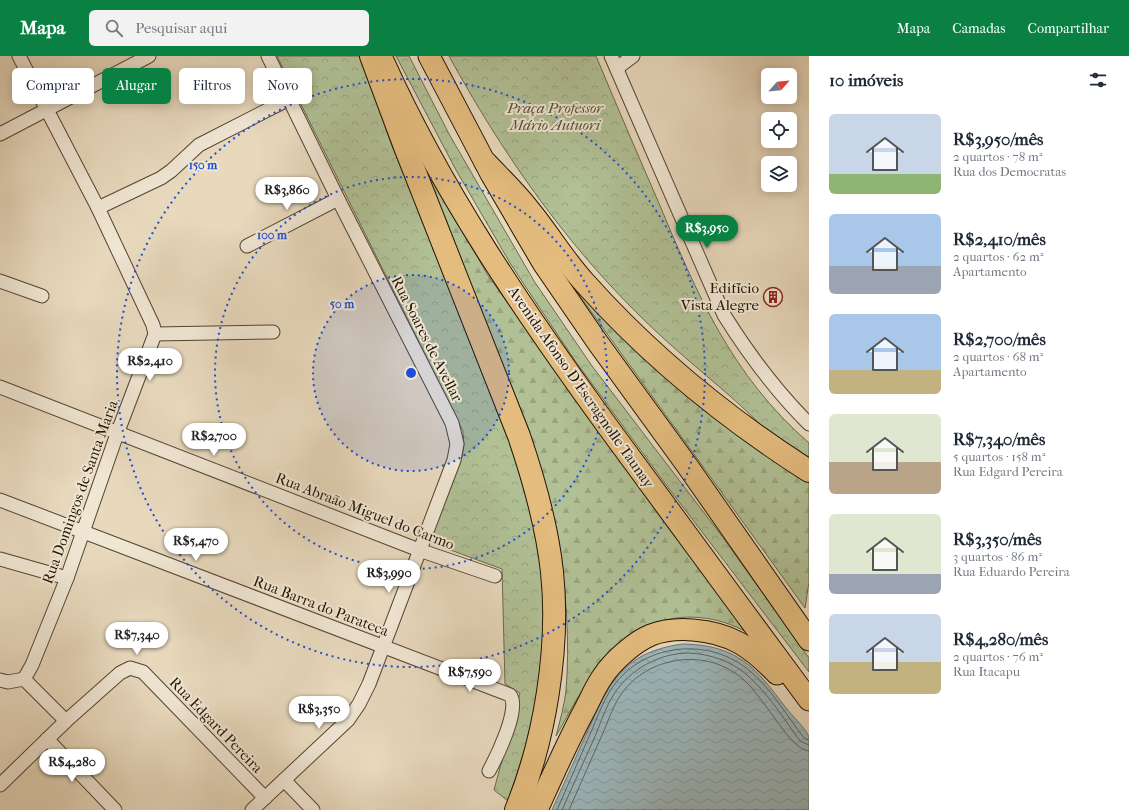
<!DOCTYPE html>
<html lang="pt">
<head>
<meta charset="utf-8">
<style>
	:root { --surface:#fff; --page:#f2f2f3; --text:#1f2937; --muted:#747a83; --accent:#0b8043 }
	body { margin:0; font-family:"IM FELL French Canon",serif; background:var(--page); color:var(--text); height:100vh; display:flex; flex-direction:column; font-size:15px; white-space:nowrap }
	* { box-sizing:border-box; margin:0 }
	p { font-size:13px; color:var(--muted) }
	.icon { flex:none; width:22px; height:22px; fill:none; stroke:currentColor; stroke-width:2; stroke-linecap:round; stroke-linejoin:round }
	.map { position:relative; flex:1; overflow:hidden }
	.sheet { display:flex; flex-direction:column; background:var(--surface); width:320px }
	.sheet>* { flex:none }
	.hud { position:absolute; left:12px; top:12px; width:380px; height:36px; display:flex; gap:8px }
	.needle { width:26px; rotate:63deg }
	.tools { position:absolute; left:761px; top:12px; display:grid; gap:8px }
	.tools a { display:grid; place-items:center; width:36px; height:36px; border-radius:6px; background:var(--surface); box-shadow:0 2px 10px #0003; font-size:20px }
	.price { position:absolute; translate:-50% -34px; padding:0 9px; border-radius:14px; background:#fff; color:#222; font-size:13px; line-height:26px; filter:drop-shadow(0 1px 2px #0008) }
	.price::after { content:''; position:absolute; left:50%; top:24px; width:12px; height:9px; margin-left:-6px; background:inherit; clip-path:polygon(0 0,100% 0,50% 100%) }
	.price.active { background:var(--accent); color:#fff }
	ul { padding:0; list-style:none }
	li { display:flex; align-items:center; gap:12px; height:100px; padding:0 20px }
	li span { display:grid; place-items:center; flex:none; width:112px; height:80px; border-radius:6px; color:#555 }
	li>.icon { margin-inline-start:auto }
	span .icon { width:48px; height:48px; fill:#fffc; stroke-width:1 }
	li b { font-size:17px }
	h2 { display:flex; justify-content:space-between; align-items:center; height:48px; padding:0 20px; font-size:17px }
	.chip { padding:0 14px; border-radius:6px; background:var(--surface); box-shadow:0 2px 10px #0003; font-size:14px; line-height:36px }
	.chip.active { background:var(--accent); color:#fff }
	header { display:flex; align-items:center; gap:24px; box-sizing:border-box; height:56px; padding:0 20px; background:var(--accent); color:#fff }
	header strong { font-size:19px }
	nav { display:flex; gap:22px; margin-inline-start:auto; font-size:14px }
	.search { width:280px; height:36px; background:var(--page); display:flex; align-items:center; gap:10px; box-sizing:border-box; padding:0 14px; border-radius:6px; color:var(--muted); font-size:15px }
	main { display:flex; flex:1; min-height:0 }
	.map>svg:first-child { display:block }
	.forest { fill:url(#forest-firs); stroke:#696a4b }
	.park { fill:url(#park-crowns); stroke:#696a4b }
	.water { fill:url(#water-waves); stroke:#6b7571 }
	.lines { fill:none; stroke-linecap:round; stroke-linejoin:round }
	.shore { stroke:#5e655e; stroke-width:1 }
	.minor-casing { stroke:#534430; stroke-width:15 }
	.trunk-casing { stroke:#211301; stroke-width:23 }
	.motorway-casing { stroke:#211301; stroke-width:24 }
	.minor { stroke:#f0e6d4; stroke-width:13 }
	.trunk { stroke:#e4bc7e; stroke-width:21 }
	.motorway { stroke:#e4bc7e; stroke-width:22 }
	.ring { fill:none; stroke:#1d4ed8; stroke-width:2; stroke-dasharray:2 4 }
	.labels { text-anchor:middle; stroke-width:4; stroke-linejoin:round; paint-order:stroke }
	.park-label { font-size:15px; font-style:italic; fill:#535035; stroke:#f0e6d4 }
	.poi-label { font-size:15px; fill:#211301; stroke:#f0e6d4; text-anchor:end }
	.street-label { font-size:15px; fill:#211301; stroke:#f0e6d4 }
	.centre { fill:#1d4ed8; stroke:#f0e6d4; stroke-width:2 }
	.ring-label { font-size:12px; text-anchor:middle; font-weight:bold; fill:#1d4ed8; stroke:#f0e6d4; stroke-width:4; stroke-linejoin:round; paint-order:stroke }
</style>
</head>
<body>
<header>
<strong>Mapa</strong>
<div class="search"><svg class="icon" aria-label="search" viewBox="0 0 24 24"><circle cx="10" cy="10" r="6"/><path d="M15 15l6 6"/></svg>Pesquisar aqui</div>
<nav><a>Mapa</a><a>Camadas</a><a>Compartilhar</a></nav>
</header>
<main>
<div class="map">
<svg width="809" height="754" viewBox="0 0 809 754">
	<defs>
		<pattern id="forest-firs" width="22" height="20" patternUnits="userSpaceOnUse"><rect width="22" height="20" fill="#b1c095"/><path d="M5 1l3.5 6h-7zM16 11l3.5 6h-7z" fill="#98a47f"/></pattern>
		<pattern id="park-crowns" width="20" height="18" patternUnits="userSpaceOnUse"><rect width="20" height="18" fill="#b1c095"/><path d="M2 6a3 3 0 1 1 6 0M12 15a3 3 0 1 1 6 0" fill="none" stroke="#98a47f"/></pattern>
		<pattern id="water-waves" width="16" height="10" patternUnits="userSpaceOnUse"><rect width="16" height="10" fill="#9cb7bc"/><path d="M0 5q4-4 8 0t8 0" fill="none" stroke="#869ca0"/></pattern>
	</defs>
	<rect width="100%" height="100%" fill="#e8d9bd"/>
	<filter id="stains"><feTurbulence type="fractalNoise" baseFrequency=".005" numOctaves="4"/><feColorMatrix values="0 0 0 0 .2 0 0 0 0 .09 0 0 0 0 .02 0 0 0 .5 -.17"/></filter>
	<radialGradient id="worn" r=".72"><stop offset=".6" stop-color="#630" stop-opacity="0"/><stop offset="1" stop-color="#630" stop-opacity=".3"/></radialGradient>
	<g class="forest">
		<path d="M420,102H422L487,218L669,473L738,561L746,576C721,561 680,555 653,569C647,572 641,578 636,582C625,591 613,599 603,609C583,628 570,656 556,680C560,665 564,650 566,635C570,586 566,537 559,489Z"/>
		<path d="M569,225C611,266 651,311 696,348C732,377 771,401 809,426V526L805,552Z"/>
	</g>
	<g class="park">
		<path d="M277,0H360L392,90L513,382L539,486L544,545L542,604L533,661L526,689L508,745L494,734L520,637L505,628L502,513L429,486L462,401L464,389L463,375Z"/>
		<path d="M396,0H409L449,78L534,225L592,310L724,483L809,602V616L667,430L576,306L537,248L510,207L456,114Z"/>
		<path d="M449,0H596C616,48 637,97 658,145C697,238 731,319 809,387V405C797,396 783,388 772,379C757,366 744,352 730,340C699,313 668,288 639,259C562,183 501,95 449,0Z"/>
	</g>
	<path class="water" d="M683,588C738,589 756,612 786,652C793,661 805,671 809,681C809,689 809,742 809,754H552C563,730 574,705 585,681C608,629 621,596 683,588Z"/>
	<g class="lines">
		<g class="shore">
			<path d="M557,754C568,728 580,702 591,676C597,662 602,648 610,635C640,587 709,579 751,616C772,634 787,660 804,682L809,684"/>
			<path d="M562,754C572,731 583,708 593,685C600,669 605,652 614,638C630,613 660,597 689,597C710,598 731,605 747,619C768,637 784,663 800,685L809,689"/>
			<path d="M569,754C580,729 591,704 602,679C608,666 612,652 620,640C644,603 698,592 735,617C749,626 758,640 768,653C777,664 794,694 809,695"/>
		</g>
		<defs>
			<g id="minor">
				<path d="M611,0L724,259C749,299 776,335 809,368"/>
				<path d="M617,12L633,0"/>
				<path d="M0,78L149,0"/>
				<path d="M98,152L161,122L171,115L199,89L289,43"/>
				<path d="M247,190L338,143"/>
				<path d="M0,225L42,240"/>
				<path d="M155,278L273,276"/>
				<path d="M0,331L419,494L495,520"/>
				<path d="M0,444L510,639C521,652 496,702 489,715"/>
				<path d="M0,503L67,522"/>
				<path d="M24,623L66,665"/>
				<path d="M0,624L8,626L24,623L32,609L67,522L117,378L155,278L153,269L98,152L19,0"/>
				<path d="M47,683L115,754"/>
				<path d="M284,724L313,754"/>
				<path d="M0,729L66,665L120,617L130,612L143,616L265,742"/>
				<path d="M252,754L348,664L359,648L369,628L454,404L457,388L452,367L338,143L268,0"/>
			</g>
			<g id="trunk">
				<path d="M381,0C440,133 523,254 608,371C674,462 742,553 809,644"/>
				<path d="M429,0L491,118L543,207L598,287L686,408L809,584"/>
				<path d="M537,754C552,721 567,687 584,655C590,644 595,631 603,620C613,605 634,586 651,579C664,574 680,573 693,574C731,577 751,591 777,618"/>
			</g>
			<g id="motorway">
				<path d="M371,0L405,91L519,380C534,424 547,469 552,516C560,591 545,684 516,754"/>
				<path d="M486,107C500,122 516,137 529,154C548,177 564,204 584,226C650,300 726,362 809,415"/>
			</g>
		</defs>
		<use href="#minor" class="minor-casing"/>
		<use href="#trunk" class="trunk-casing"/>
		<use href="#motorway" class="motorway-casing"/>
		<use href="#minor" class="minor"/>
		<use href="#trunk" class="trunk"/>
		<use href="#motorway" class="motorway"/>
	</g>
	<circle cx="411" cy="317" r="98" fill="#1d4ed8" fill-opacity=".12"/>
	<g class="ring">
		<circle cx="411" cy="317" r="98"/>
		<circle cx="411" cy="317" r="196"/>
		<circle cx="411" cy="317" r="294"/>
	</g>
	<defs>
		<symbol id="building-ring" viewBox="-11 -11 22 22"><circle r="9.5" fill="#f0e6d4" stroke="#8f2418" stroke-width="1.5"/><path d="M-4-6H4V6H1V3H-1V6H-4ZM-2.5-4.3h1.7v1.8h-1.7ZM.8-4.3h1.7v1.8H.8ZM-2.5-1h1.7V.8h-1.7ZM.8-1h1.7V.8H.8Z" fill="#8f2418"/></symbol>
	</defs>
	<g fill-rule="evenodd">
		<use href="#building-ring" x="762" y="230" width="22" height="22"/>
	</g>
	<g class="labels">
		<g class="park-label">
			<text x="555" y="57">Praça Professor<tspan x="555" dy="17">Mário Autuori</tspan></text>
		</g>
		<g class="poi-label">
			<text x="759" y="237">Edifício<tspan x="759" dy="17">Vista Alegre</tspan></text>
		</g>
		<g class="street-label">
			<text transform="translate(427 283) rotate(63)" y="5">Rua Soares de Avellar</text>
			<text transform="translate(581 331) rotate(55)" y="5">Avenida Afonso D'Escragnolle Taunay</text>
			<text transform="translate(80 436) rotate(-70)" y="5">Rua Domingos de Santa Maria</text>
			<text transform="translate(365 455) rotate(21)" y="5">Rua Abraão Miguel do Carmo</text>
			<text transform="translate(321 550) rotate(21)" y="5">Rua Barra do Parateca</text>
			<text transform="translate(216 669) rotate(46)" y="5">Rua Edgard Pereira</text>
		</g>
	</g>
	<circle cx="411" cy="317" r="6" class="centre"/>
	<g class="ring-label">
		<text x="203" y="113">150 m</text>
		<text x="272" y="183">100 m</text>
		<text x="342" y="252">50 m</text>
	</g>
	<rect width="100%" height="100%" filter="url(#stains)"/>
	<rect width="100%" height="100%" fill="url(#worn)"/>
</svg>
<div class="tools">
<a><svg class="needle" viewBox="-14 -14 28 28"><path d="M0-13l5 13h-10z" fill="#e53935"/><path d="M0 13l5-13h-10z" fill="#747a83"/></svg></a>
<a><svg class="icon" aria-label="locate" viewBox="0 0 24 24"><circle cx="12" cy="12" r="6"/><path d="M12 2v4M12 18v4M2 12h4M18 12h4"/></svg></a>
<a><svg class="icon" aria-label="layers" viewBox="0 0 24 24"><path d="M12 4l9 5-9 5-9-5zM3 14l9 5 9-5"/></svg></a>
</div>
<b class="price" style="left:287px;top:155px">R$3,860</b>
<b class="price active" style="left:707px;top:193px">R$3,950</b>
<b class="price" style="left:150px;top:326px">R$2,410</b>
<b class="price" style="left:214px;top:401px">R$2,700</b>
<b class="price" style="left:196px;top:506px">R$5,470</b>
<b class="price" style="left:389px;top:538px">R$3,990</b>
<b class="price" style="left:137px;top:600px">R$7,340</b>
<b class="price" style="left:470px;top:637px">R$7,590</b>
<b class="price" style="left:319px;top:674px">R$3,350</b>
<b class="price" style="left:72px;top:727px">R$4,280</b>
<div class="hud">
<a class="chip">Comprar</a>
<a class="chip active">Alugar</a>
<a class="chip">Filtros</a>
<a class="chip">Novo</a>
</div>
</div>
<section class="sheet">
<h2>10 imóveis<svg class="icon" aria-label="filters" viewBox="0 0 24 24"><path d="M4 7h16M4 17h16"/><circle cx="9" cy="7" r="2"/><circle cx="15" cy="17" r="2"/></svg></h2>
<ul>
<li><span style="background:linear-gradient(#c9d6e8 75%,#8fb573 0)"><svg class="icon" aria-label="home" viewBox="0 0 24 24"><path d="M3 11l9-7 9 7M6 9v11h12V9"/></svg></span><div><b>R$3,950/mês</b><p>2 quartos · 78 m²</p><p>Rua dos Democratas</p></div></li>
<li><span style="background:linear-gradient(#a9c7e8 65%,#9aa5b1 0)"><svg class="icon" aria-label="home" viewBox="0 0 24 24"><path d="M3 11l9-7 9 7M6 9v11h12V9"/></svg></span><div><b>R$2,410/mês</b><p>2 quartos · 62 m²</p><p>Apartamento</p></div></li>
<li><span style="background:linear-gradient(#a9c7e8 70%,#c2b280 0)"><svg class="icon" aria-label="home" viewBox="0 0 24 24"><path d="M3 11l9-7 9 7M6 9v11h12V9"/></svg></span><div><b>R$2,700/mês</b><p>2 quartos · 68 m²</p><p>Apartamento</p></div></li>
<li><span style="background:linear-gradient(#dfe7d0 60%,#b9a48a 0)"><svg class="icon" aria-label="home" viewBox="0 0 24 24"><path d="M3 11l9-7 9 7M6 9v11h12V9"/></svg></span><div><b>R$7,340/mês</b><p>5 quartos · 158 m²</p><p>Rua Edgard Pereira</p></div></li>
<li><span style="background:linear-gradient(#dfe7d0 75%,#9aa5b1 0)"><svg class="icon" aria-label="home" viewBox="0 0 24 24"><path d="M3 11l9-7 9 7M6 9v11h12V9"/></svg></span><div><b>R$3,350/mês</b><p>3 quartos · 86 m²</p><p>Rua Eduardo Pereira</p></div></li>
<li><span style="background:linear-gradient(#c9d6e8 60%,#c2b280 0)"><svg class="icon" aria-label="home" viewBox="0 0 24 24"><path d="M3 11l9-7 9 7M6 9v11h12V9"/></svg></span><div><b>R$4,280/mês</b><p>2 quartos · 76 m²</p><p>Rua Itacapu</p></div></li>
</ul>
</section>
</main>
</body>
</html>
